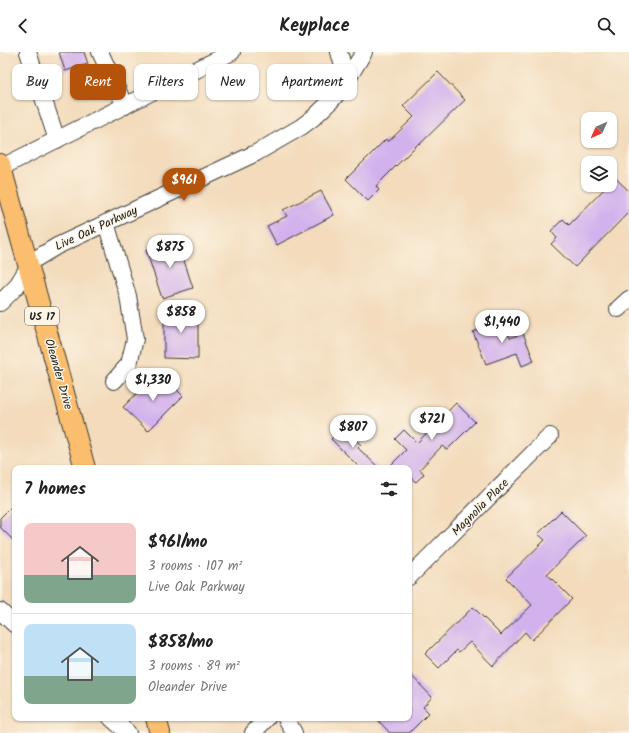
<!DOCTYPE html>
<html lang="en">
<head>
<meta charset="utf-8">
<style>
	:root { --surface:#fff; --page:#f6f6f6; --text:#222; --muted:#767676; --line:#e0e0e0; --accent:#b45309 }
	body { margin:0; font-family:Kalam,sans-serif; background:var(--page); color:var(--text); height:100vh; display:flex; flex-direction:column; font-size:15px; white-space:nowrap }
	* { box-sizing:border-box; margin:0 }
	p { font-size:13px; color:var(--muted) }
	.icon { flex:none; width:22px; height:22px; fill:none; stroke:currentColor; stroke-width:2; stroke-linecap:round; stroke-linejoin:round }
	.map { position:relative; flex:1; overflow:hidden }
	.sheet { position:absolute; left:12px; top:413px; width:400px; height:256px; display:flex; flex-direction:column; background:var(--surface); border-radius:8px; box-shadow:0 1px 3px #0004 }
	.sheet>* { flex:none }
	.top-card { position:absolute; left:12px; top:12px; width:400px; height:36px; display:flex; gap:8px }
	.needle { width:26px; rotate:225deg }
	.fabs { position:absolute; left:581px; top:60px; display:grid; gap:8px }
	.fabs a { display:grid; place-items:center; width:36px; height:36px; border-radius:8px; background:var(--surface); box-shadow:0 1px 3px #0004; font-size:20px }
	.price { position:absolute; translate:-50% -34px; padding:0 9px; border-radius:14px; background:#fff; color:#222; font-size:13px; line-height:26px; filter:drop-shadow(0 1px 2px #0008) }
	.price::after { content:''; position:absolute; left:50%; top:24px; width:12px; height:9px; margin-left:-6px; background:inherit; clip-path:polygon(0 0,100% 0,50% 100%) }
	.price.current { background:var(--accent); color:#fff }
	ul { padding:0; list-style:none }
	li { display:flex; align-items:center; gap:12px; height:100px; padding:0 12px }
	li+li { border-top:1px solid var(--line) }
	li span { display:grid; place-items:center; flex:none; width:112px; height:80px; border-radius:8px; color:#555 }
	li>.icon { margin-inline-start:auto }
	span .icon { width:48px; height:48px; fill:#fffc; stroke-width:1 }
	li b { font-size:17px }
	h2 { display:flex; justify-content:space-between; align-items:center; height:48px; padding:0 12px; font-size:17px }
	.tag { padding:0 14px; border-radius:8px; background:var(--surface); box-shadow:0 1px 3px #0004; font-size:14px; line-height:36px }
	.tag.current { background:var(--accent); color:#fff }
	header { display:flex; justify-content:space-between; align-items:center; height:52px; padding:0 12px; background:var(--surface); font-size:18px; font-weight:600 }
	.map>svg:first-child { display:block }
	.building { fill:#d2b1ed }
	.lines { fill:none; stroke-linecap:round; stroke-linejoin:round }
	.minor-casing { stroke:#3c3934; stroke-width:18 }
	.major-casing { stroke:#3c3934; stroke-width:22 }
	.minor { stroke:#fff; stroke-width:16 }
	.major { stroke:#fabe6e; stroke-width:20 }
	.labels { text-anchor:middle; stroke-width:3; stroke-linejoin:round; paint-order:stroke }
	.shield { fill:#fcf5e5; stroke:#5f5d58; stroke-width:1 }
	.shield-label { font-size:11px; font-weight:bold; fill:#1c1c1c }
	.street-label { font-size:12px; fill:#1c1c1c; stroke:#fcf5e5 }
</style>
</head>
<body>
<header><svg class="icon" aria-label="back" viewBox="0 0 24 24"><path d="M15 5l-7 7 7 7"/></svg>Keyplace<svg class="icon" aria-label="search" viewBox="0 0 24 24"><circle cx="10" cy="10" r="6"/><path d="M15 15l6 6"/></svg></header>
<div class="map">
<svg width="629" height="681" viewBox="0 0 629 681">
	<rect width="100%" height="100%" fill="#fcf5e5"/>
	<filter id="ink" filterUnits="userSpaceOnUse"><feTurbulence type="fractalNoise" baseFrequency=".025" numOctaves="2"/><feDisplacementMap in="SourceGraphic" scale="8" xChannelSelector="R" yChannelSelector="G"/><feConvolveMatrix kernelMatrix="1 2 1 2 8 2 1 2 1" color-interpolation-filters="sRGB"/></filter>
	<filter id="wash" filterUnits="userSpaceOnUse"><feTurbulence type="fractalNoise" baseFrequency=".012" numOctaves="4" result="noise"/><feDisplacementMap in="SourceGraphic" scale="16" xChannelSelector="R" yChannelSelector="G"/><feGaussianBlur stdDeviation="0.9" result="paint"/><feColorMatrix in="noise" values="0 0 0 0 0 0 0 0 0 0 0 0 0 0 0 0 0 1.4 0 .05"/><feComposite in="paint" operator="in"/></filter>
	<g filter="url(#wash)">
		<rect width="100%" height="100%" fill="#f3dbbc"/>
		<g id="blocks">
			<g class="building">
				<path d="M59,0H84L88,12L65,19Z"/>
				<path d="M438,20L465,48L420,92L419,91L376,134L379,138L368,149L346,127L386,87L388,90L414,65L403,54Z"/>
				<path d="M610,121L629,139V160L575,215L551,192L557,186L551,179L563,167L569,173L608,133H610Z"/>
				<path d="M321,139L334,163L277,193L267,174L287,164L283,158Z"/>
				<path d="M177,187L193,236L162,246L146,198Z"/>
				<path d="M164,257H198V307L164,306Z"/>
				<path d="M503,269L510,286L523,281L534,309L522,314L517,301L486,312L473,280Z"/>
				<path d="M159,320L183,344L148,379L123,355Z"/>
				<path d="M456,351L475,370L447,398L442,394L420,417L424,422L416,430L411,426L409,428V416H388L406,398L395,387L404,378L417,391Z"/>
				<path d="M343,375L361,393L358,396L379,416H360L331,387Z"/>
				<path d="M15,451V490L0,475V466Z"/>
				<path d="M561,459L586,484L547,522L572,547L532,588L525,580L493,614L470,590L459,600L457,598L439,616L425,602L473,555L501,583L532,553L506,526L545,488L538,482Z"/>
				<path d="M409,621L432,645L423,655L429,661L409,681H390L376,666H409Z"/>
			</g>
		</g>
	</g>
	<g filter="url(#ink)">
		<use href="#blocks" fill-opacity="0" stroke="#3c3934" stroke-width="1"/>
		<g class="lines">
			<defs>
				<g id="minor">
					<path d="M28,0L57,88"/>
					<path d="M100,0L125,54"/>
					<path d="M339,0L347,28"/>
					<path d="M0,116L232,0"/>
					<path d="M106,171L128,244L135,287L129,312L114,329"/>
					<path d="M0,251L16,235L32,209L57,194L256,101L301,75L313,66L332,48L347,28L364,0"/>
					<path d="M618,257L629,247"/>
					<path d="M409,525L550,384"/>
					<path d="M0,559L15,573"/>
					<path d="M111,666L128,681"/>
					<path d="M286,666L294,681"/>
					<path d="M253,681L267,666"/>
				</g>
				<g id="major">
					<path d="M0,112L85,416"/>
					<path d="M156,666L160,681"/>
				</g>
			</defs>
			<use href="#minor" class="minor-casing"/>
			<use href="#major" class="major-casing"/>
			<use href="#minor" class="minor"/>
			<use href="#major" class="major"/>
		</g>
	</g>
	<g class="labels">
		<rect class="shield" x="25" y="255" width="34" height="18" rx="3"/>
		<g class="shield-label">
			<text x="42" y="268">US 17</text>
		</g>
		<g class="street-label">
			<text transform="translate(96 176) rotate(-25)" y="4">Live Oak Parkway</text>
			<text transform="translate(59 322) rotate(74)" y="4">Oleander Drive</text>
			<text transform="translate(480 455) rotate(-45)" y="4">Magnolia Place</text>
		</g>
	</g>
</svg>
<div class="fabs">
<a><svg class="needle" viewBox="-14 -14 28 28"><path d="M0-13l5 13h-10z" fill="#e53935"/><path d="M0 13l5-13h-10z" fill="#767676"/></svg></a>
<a><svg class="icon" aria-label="layers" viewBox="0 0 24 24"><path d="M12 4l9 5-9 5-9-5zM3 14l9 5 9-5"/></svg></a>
</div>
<b class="price current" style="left:184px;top:150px">$961</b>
<b class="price" style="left:170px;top:217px">$875</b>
<b class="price" style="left:181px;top:282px">$858</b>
<b class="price" style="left:502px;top:292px">$1,440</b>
<b class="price" style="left:153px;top:350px">$1,330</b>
<b class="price" style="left:432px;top:389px">$721</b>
<b class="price" style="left:353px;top:397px">$807</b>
<div class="top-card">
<a class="tag">Buy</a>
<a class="tag current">Rent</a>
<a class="tag">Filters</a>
<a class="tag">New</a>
<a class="tag">Apartment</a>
</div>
<section class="sheet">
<h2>7 homes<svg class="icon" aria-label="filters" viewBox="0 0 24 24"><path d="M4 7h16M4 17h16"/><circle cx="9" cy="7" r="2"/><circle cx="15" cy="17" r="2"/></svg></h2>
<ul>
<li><span style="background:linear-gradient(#f6c9c9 65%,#7fa58c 0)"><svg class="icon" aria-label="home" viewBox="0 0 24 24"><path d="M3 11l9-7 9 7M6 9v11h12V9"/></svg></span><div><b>$961/mo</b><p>3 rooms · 107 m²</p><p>Live Oak Parkway</p></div></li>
<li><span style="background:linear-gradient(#bfe0f5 65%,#7fa58c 0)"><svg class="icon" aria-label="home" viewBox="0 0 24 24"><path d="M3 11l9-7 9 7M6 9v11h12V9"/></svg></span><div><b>$858/mo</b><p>3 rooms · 89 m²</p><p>Oleander Drive</p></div></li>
</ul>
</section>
</div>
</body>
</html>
